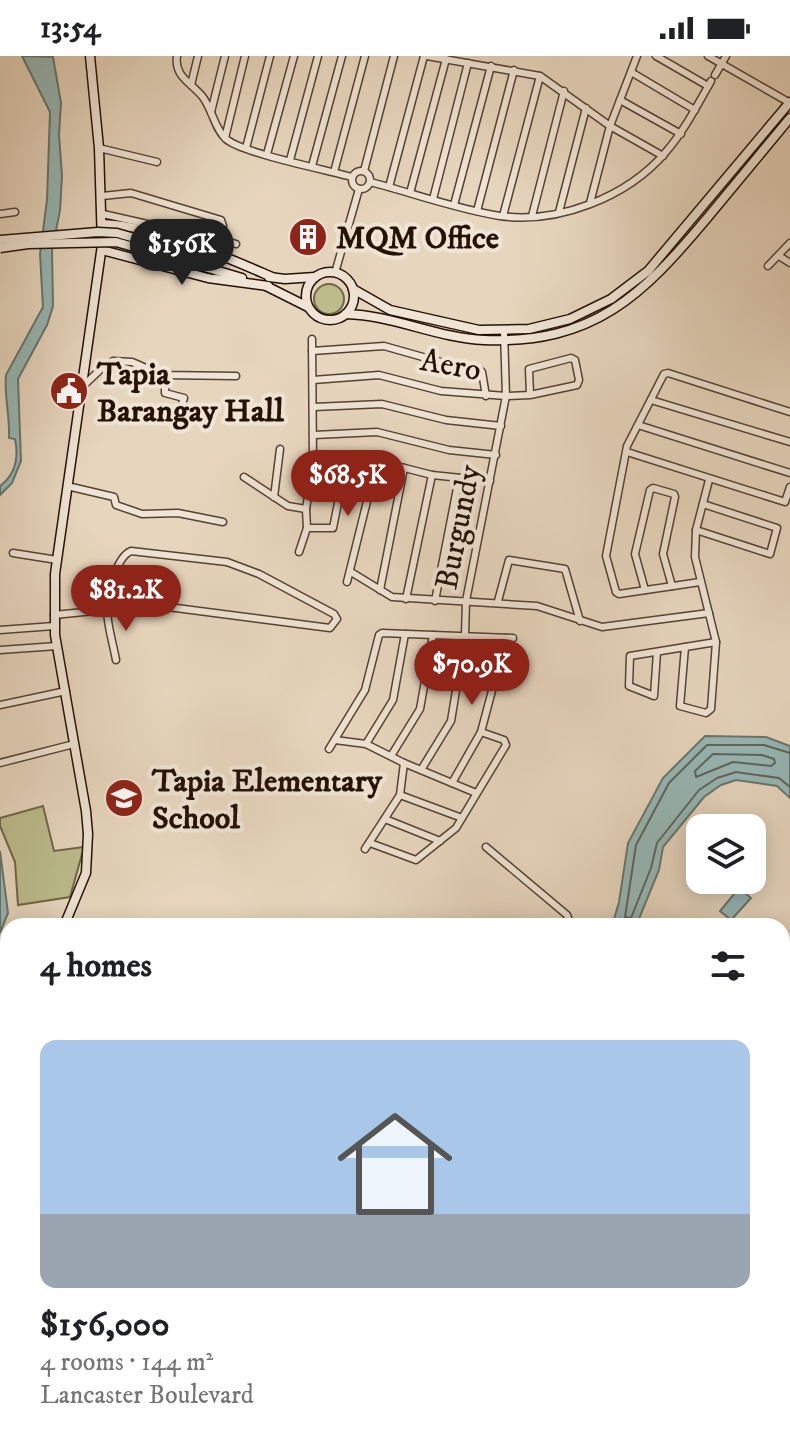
<!DOCTYPE html>
<html lang="en">
<head>
<meta charset="utf-8">
<style>
	:root { --surface:#fff; --page:#f6f6f6; --text:#202124; --muted:#757577; --accent:#8f2418 }
	body { margin:0; font-family:"IM FELL DW Pica",serif; background:var(--page); color:var(--text); height:100vh; display:flex; flex-direction:column; font-size:30px; white-space:nowrap }
	* { box-sizing:border-box; margin:0 }
	p { font-size:26px; color:var(--muted) }
	.icon { flex:none; width:44px; height:44px; fill:none; stroke:currentColor; stroke-width:2; stroke-linecap:round; stroke-linejoin:round }
	.map { position:relative; flex:1; overflow:hidden }
	.sheet { position:absolute; left:0px; top:862px; width:790px; height:538px; display:flex; flex-direction:column; background:var(--surface); border-radius:24px 24px 0 0; box-shadow:0 4px 20px #0003 }
	.sheet>* { flex:none }
	.controls { position:absolute; left:686px; top:758px; display:grid; gap:16px }
	.controls a { display:grid; place-items:center; width:80px; height:80px; border-radius:16px; background:var(--surface); box-shadow:0 4px 20px #0003; font-size:40px }
	.price { position:absolute; translate:-50% -68px; padding:0 18px; border-radius:28px; background:var(--accent); color:#fff; font-size:26px; line-height:52px; filter:drop-shadow(0 2px 4px #0008) }
	.price::after { content:''; position:absolute; left:50%; top:48px; width:24px; height:18px; margin-left:-12px; background:inherit; clip-path:polygon(0 0,100% 0,50% 100%) }
	.price.selected { background:#222; color:#fff }
	ul { padding:0; list-style:none }
	li { display:grid; align-content:center; gap:16px; height:424px; padding:0 40px }
	li span { display:grid; place-items:center; height:248px; border-radius:16px; color:#555 }
	li>.icon { margin-inline-start:auto }
	span .icon { width:144px; height:144px; fill:#fffc; stroke-width:1 }
	li b { font-size:34px }
	h2 { display:flex; justify-content:space-between; align-items:center; height:96px; padding:0 40px; font-size:34px }
	.status { display:flex; justify-content:space-between; align-items:center; height:56px; padding:0 40px; background:var(--surface); direction:ltr }
	.status svg { height:22px; fill:currentColor }
	.map>svg:first-child { display:block }
	.green { fill:#bcbc8d; stroke:#706649; stroke-width:2 }
	.water { fill:#97b8b7; stroke:#697570; stroke-width:2 }
	.lines { fill:none; stroke-linecap:round; stroke-linejoin:round }
	.shore { stroke:#5e645e; stroke-width:2 }
	.stream { stroke:#697570; stroke-width:2 }
	.minor-casing { stroke:#564233; stroke-width:9 }
	.tertiary-casing { stroke:#564233; stroke-width:10 }
	.secondary-casing { stroke:#251105; stroke-width:11 }
	.minor { stroke:#efe4d5; stroke-width:6 }
	.tertiary { stroke:#efe4d5; stroke-width:7 }
	.secondary { stroke:#efe4d5; stroke-width:8 }
	.secondary-bridge-casing { stroke:#251105; stroke-width:11; stroke-linecap:butt }
	.secondary-bridge { stroke:#efe4d5; stroke-width:8 }
	.labels { text-anchor:middle; stroke-width:8; stroke-linejoin:round; paint-order:stroke }
	.poi-label { font-size:32px; font-weight:bold; fill:#251105; stroke:#efe4d5; text-anchor:start }
	.street-label { font-size:32px; fill:#251105; stroke:#efe4d5 }
</style>
</head>
<body>
<div class="status"><b>13:54</b><svg viewBox="0 0 49 12"><path d="M0 12V9h3v3zM5 12V6h3v6zM10 12V3h3v9zM15 12V0h3v12zM26 1h20v11H26zM47 4h2v5h-2z"/></svg></div>
<div class="map">
<svg width="790" height="1399" viewBox="0 0 790 1399">
	<rect width="100%" height="100%" fill="#e7d6be"/>
	<filter id="stains"><feTurbulence type="fractalNoise" baseFrequency=".0025" numOctaves="4"/><feColorMatrix values="0 0 0 0 .2 0 0 0 0 .09 0 0 0 0 .02 0 0 0 .5 -.17"/></filter>
	<radialGradient id="worn" r=".72"><stop offset=".6" stop-color="#630" stop-opacity="0"/><stop offset="1" stop-color="#630" stop-opacity=".3"/></radialGradient>
	<g class="green">
		<circle cx="329" cy="243" r="15"/>
		<path d="M43,750L54,795L84,791L70,841L18,849L15,806L0,770V762Z"/>
	</g>
	<g class="water">
		<path d="M22,0L53,1L61,47L59,79L62,120L60,154L52,195L53,250L47,269L18,323L21,405L12,427L0,439V430C16,418 19,402 15,383L9,382C10,360 4,340 6,319L43,251L40,198L47,144L50,56Z"/>
		<path d="M705,680L766,681L790,690V742L777,730L736,724L721,729L704,741L663,791L659,814L636,870H612L619,846L628,787L663,722Z"/>
		<path d="M0,795L8,857L0,877Z"/>
		<path d="M739,832L751,842L731,864L720,855Z"/>
	</g>
	<g class="lines">
		<g class="shore">
			<path d="M790,697L764,689H707L669,727L636,789L625,861L631,862L651,812L657,787L699,734L717,722L736,716L779,722L790,731"/>
			<path d="M713,698L762,699L774,703L775,707L771,710L733,706L696,721L695,715Z"/>
		</g>
		<path class="stream" d="M782,996L790,995"/>
		<defs>
			<g id="minor">
				<path d="M177,0C174,20 190,26 202,40C212,52 214,72 226,83C242,97 327,114 352,121"/>
				<path d="M427,0L540,20L610,70L663,100"/>
				<path d="M656,0L708,30"/>
				<path d="M708,0L790,47"/>
				<path d="M631,16L695,54"/>
				<path d="M715,19L726,0"/>
				<path d="M191,29L198,0"/>
				<path d="M620,44L681,78"/>
				<path d="M211,56L225,0"/>
				<path d="M225,82L245,0"/>
				<path d="M99,92L157,106"/>
				<path d="M246,92L270,0"/>
				<path d="M267,98L294,0"/>
				<path d="M290,104L318,0"/>
				<path d="M312,110L342,0"/>
				<circle cx="361" cy="124" r="9"/>
				<path d="M364,115L394,0"/>
				<path d="M334,116L365,0"/>
				<path d="M370,126C413,137 456,153 500,160C559,168 627,141 665,97C684,75 697,50 711,25"/>
				<path d="M389,131L424,0"/>
				<path d="M410,137L446,3"/>
				<path d="M102,140L131,137L221,164L223,170L220,183"/>
				<path d="M433,143L468,7"/>
				<path d="M590,147L610,70L637,0"/>
				<path d="M454,149L491,10"/>
				<path d="M477,155L514,14"/>
				<path d="M559,156L586,52"/>
				<path d="M0,158L15,156"/>
				<path d="M103,158L156,170L172,168L236,188"/>
				<path d="M503,160L540,20"/>
				<path d="M532,160L564,35"/>
				<path d="M779,200L790,207"/>
				<path d="M768,210L790,187"/>
				<path d="M335,217L359,133"/>
				<path d="M312,295L384,290L444,307L477,312L482,316L486,340"/>
				<path d="M165,319V337L184,342L181,351"/>
				<path d="M313,324L379,319L441,335L506,340L530,339L577,329L579,324L575,304L571,302L529,313L530,339"/>
				<path d="M81,332L103,311L113,305L132,306L162,319L236,320"/>
				<path d="M651,344L790,386"/>
				<path d="M314,351L382,348L446,364L501,370"/>
				<path d="M638,369L790,417"/>
				<path d="M314,379L377,376L449,394L496,399"/>
				<path d="M627,396L785,446L790,431"/>
				<path d="M313,409L377,405L432,419L490,425"/>
				<path d="M244,421L288,450L306,453"/>
				<path d="M67,430L114,441L116,449L142,458L178,457L223,466"/>
				<path d="M274,441L280,393"/>
				<path d="M307,472H333L346,407"/>
				<path d="M696,474L770,498L777,472L703,448"/>
				<path d="M299,496L307,472L306,453L313,409L312,283"/>
				<path d="M13,497L57,504"/>
				<path d="M351,516L392,541L537,550L602,571L709,557"/>
				<path d="M347,526L377,405"/>
				<path d="M700,526L619,538L616,536L606,500L627,390L664,318L668,317L790,356"/>
				<path d="M380,534L404,412"/>
				<path d="M645,534L635,498L650,434L653,432L674,438L675,441L663,498L672,530"/>
				<path d="M406,543L432,419"/>
				<path d="M435,545L459,422"/>
				<path d="M498,545L509,504L565,513L580,565"/>
				<path d="M54,559L153,549L330,572L337,563L334,558L259,518L227,506L131,495C116,501 108,538 107,553C107,569 113,587 116,604"/>
				<path d="M0,574L54,570"/>
				<path d="M685,591L680,650L706,657L711,653L716,586L695,501L696,474L709,424"/>
				<path d="M0,594L57,590"/>
				<path d="M657,596L654,640L629,630L630,600L716,586"/>
				<path d="M0,649L66,635"/>
				<path d="M335,684L366,688L404,707L476,737"/>
				<path d="M366,688L393,644L405,578"/>
				<path d="M329,693L365,634L379,579L382,577L513,582"/>
				<path d="M391,700L420,653L433,579"/>
				<path d="M0,707L74,688"/>
				<path d="M421,714L451,665L465,580L466,545L506,340L504,275"/>
				<path d="M452,727L481,676L506,582"/>
				<path d="M400,739L462,762"/>
				<path d="M385,763L440,785"/>
				<path d="M370,787L416,804L456,772L506,689L504,684L481,676"/>
				<path d="M486,791L567,859L569,865L564,870"/>
				<path d="M365,793L400,739L404,707"/>
				<path d="M0,1214L2,1206"/>
				<path d="M0,1256L8,1258"/>
				<path d="M0,1314L8,1317"/>
				<path d="M494,1392L517,1399"/>
				<path d="M584,1392L607,1399"/>
				<path d="M372,1399V1392"/>
				<path d="M400,1399L402,1392"/>
				<path d="M427,1399L430,1392"/>
				<path d="M453,1399L455,1392"/>
				<path d="M477,1399L479,1392"/>
				<path d="M561,1399L563,1392"/>
			</g>
			<g id="tertiary">
				<path d="M782,1143L790,1135"/>
				<path d="M634,1399V1392"/>
			</g>
			<g id="secondary">
				<path d="M103,168C159,171 221,199 272,221"/>
				<path d="M102,194L208,222L268,230"/>
				<path d="M215,214L242,222"/>
				<circle cx="330" cy="240" r="24"/>
				<path d="M269,221L285,223L315,221"/>
				<path d="M266,230L308,251"/>
				<path d="M353,233L390,254L479,274L529,273L570,263L611,243L648,215L790,46"/>
				<path d="M346,258C393,259 437,282 484,284C594,288 642,240 708,161C735,128 763,95 790,62"/>
				<path d="M64,870L86,817L88,778L86,755L55,579V518L102,189L99,92L90,0"/>
				<path d="M0,1036L8,1011"/>
			</g>
		</defs>
		<use href="#minor" class="minor-casing"/>
		<use href="#tertiary" class="tertiary-casing"/>
		<use href="#secondary" class="secondary-casing"/>
		<use href="#minor" class="minor"/>
		<use href="#tertiary" class="tertiary"/>
		<use href="#secondary" class="secondary"/>
		<defs>
			<g id="secondary-bridge">
				<path d="M0,184L98,176L117,177L218,206"/>
				<path d="M0,192L28,188L116,186L215,214"/>
			</g>
		</defs>
		<use href="#secondary-bridge" class="secondary-bridge-casing"/>
		<use href="#secondary-bridge" class="secondary-bridge"/>
	</g>
	<defs>
		<symbol id="building-disc" viewBox="-11 -11 22 22"><circle r="9.5" fill="#8f2418" stroke="#efe4d5"/><path d="M-4-6H4V6H1V3H-1V6H-4ZM-2.5-4.3h1.7v1.8h-1.7ZM.8-4.3h1.7v1.8H.8ZM-2.5-1h1.7V.8h-1.7ZM.8-1h1.7V.8H.8Z" fill="#fff"/></symbol>
		<symbol id="civic-disc" viewBox="-11 -11 22 22"><circle r="9.5" fill="#8f2418" stroke="#efe4d5"/><path d="M-.6-6.5H3V-4.5H.6V-3L4-1V1h2V6H-6V1h2V-1L-.6-3ZM-1.2 2.5V6h2.4V2.5Z" fill="#fff"/></symbol>
		<symbol id="school-disc" viewBox="-11 -11 22 22"><circle r="9.5" fill="#8f2418" stroke="#efe4d5"/><path d="M0-5L7-2L0 1L-7-2ZM-4 1L0 2.5L4 1V4Q0 6-4 4Z" fill="#fff"/></symbol>
	</defs>
	<g fill-rule="evenodd">
		<use href="#building-disc" x="286" y="159" width="44" height="44"/>
		<use href="#civic-disc" x="47" y="313" width="44" height="44"/>
		<use href="#school-disc" x="102" y="720" width="44" height="44"/>
	</g>
	<g class="labels">
		<g class="poi-label">
			<text x="336" y="192">MQM Office</text>
			<text x="97" y="328">Tapia<tspan x="97" dy="37">Barangay Hall</tspan></text>
			<text x="152" y="735">Tapia Elementary<tspan x="152" dy="37">School</tspan></text>
		</g>
		<g class="street-label">
			<text transform="translate(451 308) rotate(10)" y="11">Aero</text>
			<text transform="translate(457 471) rotate(-79)" y="11">Burgundy</text>
		</g>
	</g>
	<rect width="100%" height="100%" filter="url(#stains)"/>
	<rect width="100%" height="100%" fill="url(#worn)"/>
</svg>
<div class="controls">
<a><svg class="icon" aria-label="layers" viewBox="0 0 24 24"><path d="M12 4l9 5-9 5-9-5zM3 14l9 5 9-5"/></svg></a>
</div>
<b class="price selected" style="left:182px;top:231px">$156K</b>
<b class="price" style="left:348px;top:462px">$68.5K</b>
<b class="price" style="left:126px;top:577px">$81.2K</b>
<b class="price" style="left:472px;top:651px">$70.9K</b>
<section class="sheet">
<h2>4 homes<svg class="icon" aria-label="filters" viewBox="0 0 24 24"><path d="M4 7h16M4 17h16"/><circle cx="9" cy="7" r="2"/><circle cx="15" cy="17" r="2"/></svg></h2>
<ul>
<li><span style="background:linear-gradient(#a9c7e8 70%,#9aa5b1 0)"><svg class="icon" aria-label="home" viewBox="0 0 24 24"><path d="M3 11l9-7 9 7M6 9v11h12V9"/></svg></span><div><b>$156,000</b><p>4 rooms · 144 m²</p><p>Lancaster Boulevard</p></div></li>
</ul>
</section>
</div>
</body>
</html>
